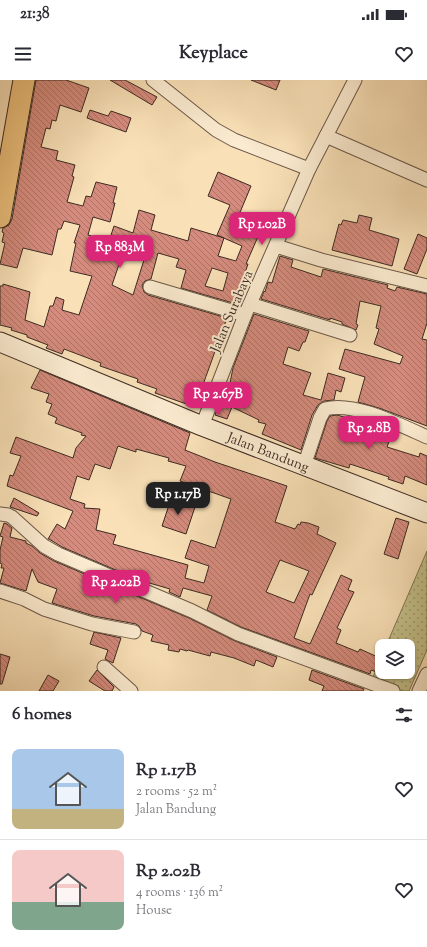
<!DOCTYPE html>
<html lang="en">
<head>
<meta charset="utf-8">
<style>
	:root { --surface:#fff; --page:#f7f7f7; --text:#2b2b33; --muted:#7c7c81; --line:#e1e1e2; --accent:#db2777 }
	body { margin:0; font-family:"Sorts Mill Goudy",serif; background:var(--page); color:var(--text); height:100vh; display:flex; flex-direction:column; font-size:15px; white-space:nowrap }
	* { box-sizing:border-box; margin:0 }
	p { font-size:13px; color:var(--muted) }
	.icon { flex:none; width:22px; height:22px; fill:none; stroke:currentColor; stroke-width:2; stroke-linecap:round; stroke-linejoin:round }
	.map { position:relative; height:611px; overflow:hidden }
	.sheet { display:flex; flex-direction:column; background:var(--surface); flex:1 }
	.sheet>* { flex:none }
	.fabs { position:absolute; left:375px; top:559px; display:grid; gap:8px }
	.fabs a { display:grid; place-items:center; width:40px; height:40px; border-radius:8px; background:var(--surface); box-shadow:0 1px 3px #0004; font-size:20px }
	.price { position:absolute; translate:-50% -34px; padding:0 9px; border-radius:8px; background:var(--accent); color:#fff; font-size:13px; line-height:26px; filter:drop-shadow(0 1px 2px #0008) }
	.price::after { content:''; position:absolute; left:50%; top:24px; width:12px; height:9px; margin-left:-6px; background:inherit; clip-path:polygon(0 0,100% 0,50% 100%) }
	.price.selected { background:#222; color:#fff }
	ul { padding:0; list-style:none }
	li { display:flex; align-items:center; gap:12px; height:100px; padding:0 12px }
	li+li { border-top:1px solid var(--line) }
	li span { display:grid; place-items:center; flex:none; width:112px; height:80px; border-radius:8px; color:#555 }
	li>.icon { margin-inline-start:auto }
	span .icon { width:48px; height:48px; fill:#fffc; stroke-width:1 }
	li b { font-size:17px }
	h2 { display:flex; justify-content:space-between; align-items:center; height:48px; padding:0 12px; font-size:17px }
	.status { display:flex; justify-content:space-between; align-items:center; height:28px; padding:0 20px; background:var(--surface); direction:ltr }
	.status svg { height:11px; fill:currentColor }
	header { display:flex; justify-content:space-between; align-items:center; height:52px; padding:0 12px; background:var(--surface); font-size:18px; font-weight:800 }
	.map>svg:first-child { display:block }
	.park { fill:url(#park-dots); stroke:#807656 }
	.building { fill:url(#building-back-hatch); stroke:#3d2b23; fill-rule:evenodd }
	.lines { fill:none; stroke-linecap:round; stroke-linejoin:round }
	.street-casing { stroke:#6c5848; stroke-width:15 }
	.secondary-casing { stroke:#3d2b23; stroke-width:21 }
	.primary-casing { stroke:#3d2b23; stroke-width:23 }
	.street { stroke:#fbebd0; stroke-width:13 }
	.secondary { stroke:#fbebd0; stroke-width:19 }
	.primary { stroke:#ecc07c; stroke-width:21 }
	.labels { text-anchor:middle; stroke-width:4; stroke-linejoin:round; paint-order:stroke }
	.street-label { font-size:14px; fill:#3d2b23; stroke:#fbebd0 }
</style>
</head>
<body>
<div class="status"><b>21:38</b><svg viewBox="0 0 49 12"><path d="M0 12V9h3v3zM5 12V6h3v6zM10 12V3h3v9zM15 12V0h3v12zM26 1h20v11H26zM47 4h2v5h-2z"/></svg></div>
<header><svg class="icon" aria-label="menu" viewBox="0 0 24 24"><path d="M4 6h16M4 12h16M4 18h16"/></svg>Keyplace<svg class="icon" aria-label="heart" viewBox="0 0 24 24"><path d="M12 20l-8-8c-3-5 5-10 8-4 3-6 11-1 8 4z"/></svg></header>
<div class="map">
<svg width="427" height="611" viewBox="0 0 427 611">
	<defs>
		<pattern id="park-dots" width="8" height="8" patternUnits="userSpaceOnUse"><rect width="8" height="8" fill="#c4c18a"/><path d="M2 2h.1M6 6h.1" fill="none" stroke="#a09d70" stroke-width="1.8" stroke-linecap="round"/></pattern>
		<pattern id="building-back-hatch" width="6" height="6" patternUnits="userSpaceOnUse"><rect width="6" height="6" fill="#d58b7d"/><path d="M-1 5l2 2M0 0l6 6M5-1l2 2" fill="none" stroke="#ae7266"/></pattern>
	</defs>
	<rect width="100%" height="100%" fill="#f9e0b7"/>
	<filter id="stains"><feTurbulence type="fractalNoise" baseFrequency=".005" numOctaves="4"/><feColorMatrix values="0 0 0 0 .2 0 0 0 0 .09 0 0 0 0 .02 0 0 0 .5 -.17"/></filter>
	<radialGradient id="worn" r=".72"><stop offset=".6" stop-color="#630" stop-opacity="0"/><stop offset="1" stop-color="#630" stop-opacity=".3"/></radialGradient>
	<path class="park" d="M427,471V570L409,611H392L371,602L382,575V592H408V566H386Z"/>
	<g class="building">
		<path d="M36,0H66L89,8L81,32L60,25L56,41L52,40L50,49L46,48L41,67L58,71L56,80L75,85L72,96L74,97L67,122L83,126L86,116L91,117L96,102L117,107L113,123H115L110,142L93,137L88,155L109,161L114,146L133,153L139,130L155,135L151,150L188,161L191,148L224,158L218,176L236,181L242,166L217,155L230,125L208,116L218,92L251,106L236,142L260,152L246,184H248L235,222H233V223L181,208L186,190L176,187L179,179L158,173L151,199L145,201L142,205L144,212L148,215L227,238L195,327L155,313L157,309L137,302L138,299L100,286L101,283L64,269L62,274L46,268L48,265L27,257V255L11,250L12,248L0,245V206H3V204L30,212L25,240L44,247L50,226H53L56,217L64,220L62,230L79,235L92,196L70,191L76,163H74L80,145L64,141L61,149H58L52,175L23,168L17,188L0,184L5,163L2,162L4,153L2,152L3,148L9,145L12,139ZM127,161L148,167L133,215L112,205ZM212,188L228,193L223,211L205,206Z"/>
		<path d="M110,0H125L157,17L152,25Z"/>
		<path d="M251,0H280L276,10Z"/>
		<path d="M90,30L108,36L111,31L131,38L126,52L87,38Z"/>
		<path d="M359,135L372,138L369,150L399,159L392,186L332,170L339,144L341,145L343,140L357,143Z"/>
		<path d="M418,154L427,158V169L417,194L404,189Z"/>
		<path d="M280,176L293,180L291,187L321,197L323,189L388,205L387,208L395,211L397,207L427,214V243L422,259L427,260V346L379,328L358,322L365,297L339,289L345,269L400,284L403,276L374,264L379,249L376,248L381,226L360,221L356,244L358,245L356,250L342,244V242L330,238V240L261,219L264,211L265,212L268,202L272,203Z"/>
		<path d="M254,234L309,251L305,262H303L299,271L288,267L283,284L311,293L303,315L321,320L328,293L345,298L341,312L336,310L334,320L324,321L318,325L312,335L301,370L262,354L266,344L258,342L259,340L232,327L227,339L215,335L226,307L229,308L233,288Z"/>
		<path d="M40,290L190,353L185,370L215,382L287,406L275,442L295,449L298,444L300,445L301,442L308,443L319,447L317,454L336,463L312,515L310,514L294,558L310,564L341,495L352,500L348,510L354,512L337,548L341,550L336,563L358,572L360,569L382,579V594L371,590L370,594L241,547L207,530L212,516L183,508L180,517L169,512L170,509L139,500L62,467L49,459H48L57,444L65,449L73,431L7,406L10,395L13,396L21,376L10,373L16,357L73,378L76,368L86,356L81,355L82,353L55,343L57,338L48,334L52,324L46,322L49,314L31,308ZM118,366L136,372V369L169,378L168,381L186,386L180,401L231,419L215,468L191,460L185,478L209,486L204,503L185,498L188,485L113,464L116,455L96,450L100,429L84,428L85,424L70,419L77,396L89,400L95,384L110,389ZM280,480L309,491L294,523L266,512Z"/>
		<path d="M337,335L361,342L362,339L393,351L387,367L419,377L420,373L427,376V405L405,396L403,404L388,399L389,397L350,384L349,388L315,378L327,341L330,336Z"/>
		<path d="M14,418L39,433L37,436L10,427Z"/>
		<path d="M171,419L195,427L186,454L162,446Z"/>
		<path d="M396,438L409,442L398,479L384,474Z"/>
		<path d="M4,443L7,444L12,448L10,457L26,461V463L32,466L40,473L54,481L189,538L235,561L277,577L273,587L256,580L254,586L234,578L211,572L210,576L188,570L187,571L180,569L179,572L168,570L169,565L151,561L153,555L142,551L139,546L136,544L94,536L52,523L57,509L38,502L32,489L26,511L0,503L4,488H1L2,484L0,483V470L3,457L0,456Z"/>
		<path d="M94,552L121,558L113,583L105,579L108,570L90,564Z"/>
		<path d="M0,574L10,577L2,604H0Z"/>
		<path d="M97,590L114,607L112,611H105L89,601Z"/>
		<path d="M312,590L364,609L363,611H322L324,606L309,600Z"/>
		<path d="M48,595L59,601L53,611H39Z"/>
	</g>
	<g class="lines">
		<defs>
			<g id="street">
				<path d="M153,0L216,50L234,60L309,89"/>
				<path d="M326,56L427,100"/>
				<path d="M276,166L321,180L427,206"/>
				<path d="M150,207L245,235"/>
				<path d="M250,224L350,255"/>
				<path d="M202,346L245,235L309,89L355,0"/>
				<path d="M304,386L320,338L325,329C354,321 400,345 427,357"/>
				<path d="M0,434L8,435L12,437L44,466L58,474L192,531L238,554L393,611"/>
				<path d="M0,511L24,519L44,529L92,544L134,552"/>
				<path d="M104,587L131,611"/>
				<path d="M419,611L427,594"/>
			</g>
			<g id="secondary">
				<path id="s1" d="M0,262L202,346L427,433"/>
			</g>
			<path id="primary" d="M0,137L24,0"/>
		</defs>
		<use href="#street" class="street-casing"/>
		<use href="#secondary" class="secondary-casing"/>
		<use href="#primary" class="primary-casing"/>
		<use href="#street" class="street"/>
		<use href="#secondary" class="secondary"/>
		<use href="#primary" class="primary"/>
	</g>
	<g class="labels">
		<g class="street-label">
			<text transform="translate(231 231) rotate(-67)" y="5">Jalan Surabaya</text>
			<text dy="5" stroke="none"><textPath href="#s1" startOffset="290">Jalan Bandung</textPath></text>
		</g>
	</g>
	<rect width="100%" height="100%" filter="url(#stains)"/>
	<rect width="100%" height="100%" fill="url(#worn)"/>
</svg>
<div class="fabs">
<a><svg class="icon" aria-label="layers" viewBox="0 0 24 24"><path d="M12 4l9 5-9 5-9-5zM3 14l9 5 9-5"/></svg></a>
</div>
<b class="price" style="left:262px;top:166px">Rp 1.02B</b>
<b class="price" style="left:120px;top:189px">Rp 883M</b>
<b class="price" style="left:218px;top:336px">Rp 2.67B</b>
<b class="price" style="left:369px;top:370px">Rp 2.8B</b>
<b class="price selected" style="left:178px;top:436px">Rp 1.17B</b>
<b class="price" style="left:116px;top:524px">Rp 2.02B</b>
</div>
<section class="sheet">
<h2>6 homes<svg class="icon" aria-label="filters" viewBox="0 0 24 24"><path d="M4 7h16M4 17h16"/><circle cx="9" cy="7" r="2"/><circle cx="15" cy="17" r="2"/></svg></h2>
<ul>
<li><span style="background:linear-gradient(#a9c7e8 75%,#c2b280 0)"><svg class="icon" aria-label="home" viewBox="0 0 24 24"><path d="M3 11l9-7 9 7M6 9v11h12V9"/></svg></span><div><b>Rp 1.17B</b><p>2 rooms · 52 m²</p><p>Jalan Bandung</p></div><svg class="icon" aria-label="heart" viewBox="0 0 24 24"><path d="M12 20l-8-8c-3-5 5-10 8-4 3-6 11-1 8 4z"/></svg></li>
<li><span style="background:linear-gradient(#f6c9c9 65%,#7fa58c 0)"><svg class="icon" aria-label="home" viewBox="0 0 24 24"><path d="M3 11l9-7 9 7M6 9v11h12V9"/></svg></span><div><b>Rp 2.02B</b><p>4 rooms · 136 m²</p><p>House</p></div><svg class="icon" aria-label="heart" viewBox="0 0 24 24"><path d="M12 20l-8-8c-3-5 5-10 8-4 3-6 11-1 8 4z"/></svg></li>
</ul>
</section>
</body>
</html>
